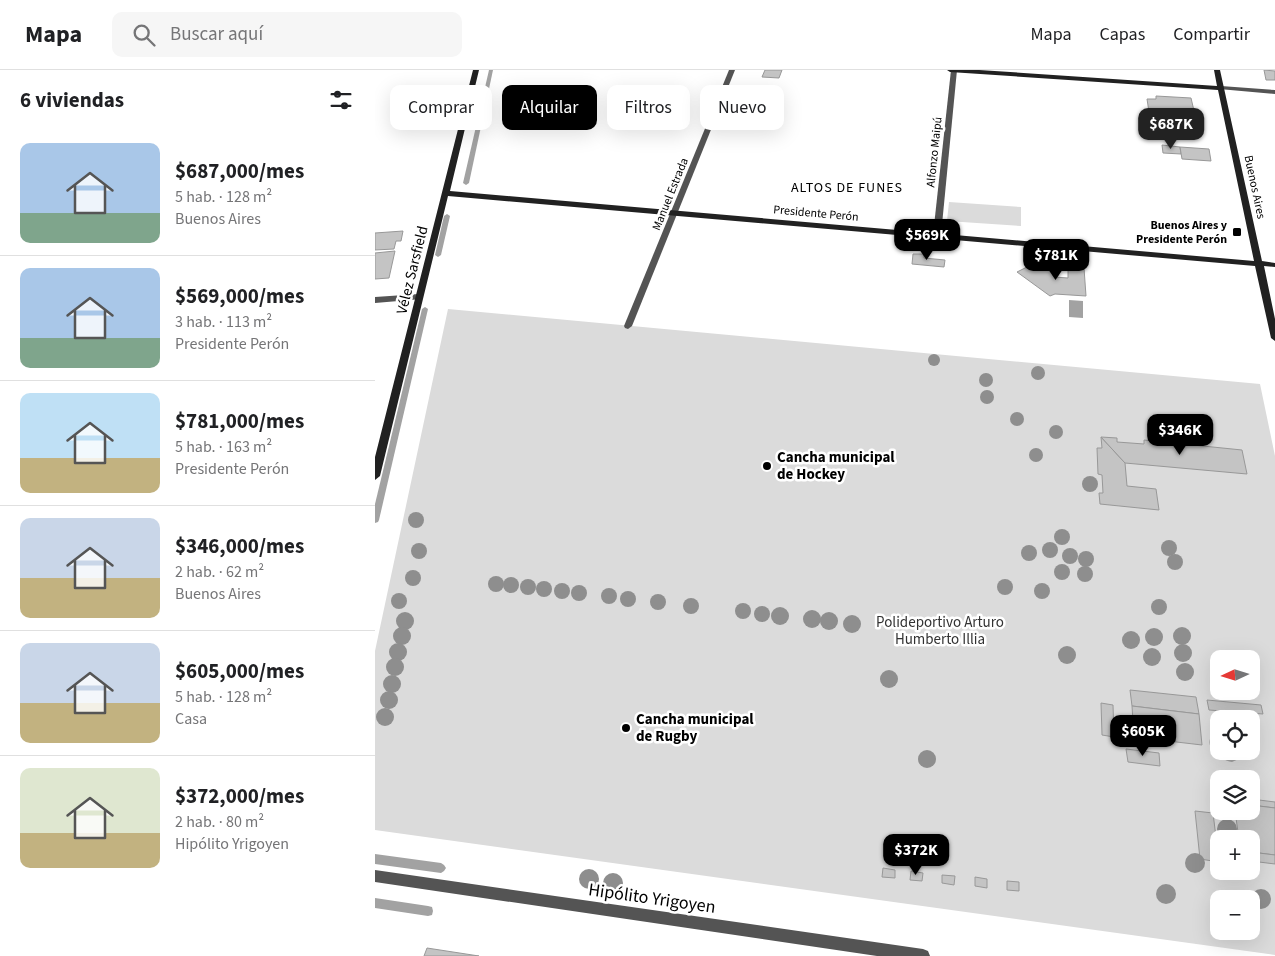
<!DOCTYPE html>
<html lang="es">
<head>
<meta charset="utf-8">
<style>
	:root { --surface:#fff; --page:#f6f6f6; --text:#202124; --muted:#757577; --line:#e0e0e0; --accent:#000 }
	body { margin:0; font-family:"Source Sans 3",sans-serif; background:var(--page); color:var(--text); height:100vh; display:flex; flex-direction:column; font-size:19px; white-space:nowrap }
	* { box-sizing:border-box; margin:0 }
	p { font-size:16px; color:var(--muted) }
	.icon { flex:none; width:28px; height:28px; fill:none; stroke:currentColor; stroke-width:2; stroke-linecap:round; stroke-linejoin:round }
	.map { position:relative; flex:1; overflow:hidden }
	.drawer { display:flex; flex-direction:column; background:var(--surface); width:375px }
	.drawer>* { flex:none }
	.banner { position:absolute; left:15px; top:15px; width:475px; height:45px; display:flex; gap:10px }
	.needle { width:32px; rotate:266deg }
	.controls { position:absolute; left:835px; top:580px; display:grid; gap:10px }
	.controls a { display:grid; place-items:center; width:50px; height:50px; border-radius:10px; background:var(--surface); box-shadow:0 5px 20px #0002; font-size:25px }
	.price { position:absolute; translate:-50% -42px; padding:0 11px; border-radius:10px; background:var(--accent); color:#fff; font-size:16px; line-height:32px; filter:drop-shadow(0 1px 2px #0008) }
	.price::after { content:''; position:absolute; left:50%; top:30px; width:15px; height:11px; margin-left:-8px; background:inherit; clip-path:polygon(0 0,100% 0,50% 100%) }
	.price.selected { background:#222; color:#fff }
	ul { padding:0; list-style:none }
	li { display:flex; align-items:center; gap:15px; height:125px; padding:0 20px }
	li+li { border-top:1px solid var(--line) }
	li span { display:grid; place-items:center; flex:none; width:140px; height:100px; border-radius:10px; color:#555 }
	li>.icon { margin-inline-start:auto }
	span .icon { width:60px; height:60px; fill:#fffc; stroke-width:1 }
	li b { font-size:21px }
	h2 { display:flex; justify-content:space-between; align-items:center; height:60px; padding:0 20px; font-size:21px }
	.tag { padding:0 18px; border-radius:10px; background:var(--surface); box-shadow:0 5px 20px #0002; font-size:18px; line-height:45px }
	.tag.selected { background:var(--accent); color:#fff }
	header { display:flex; align-items:center; gap:30px; box-sizing:border-box; height:70px; padding:0 25px; background:var(--surface); border-bottom:1px solid var(--line) }
	header strong { font-size:24px }
	nav { display:flex; gap:28px; margin-inline-start:auto; font-size:18px }
	.search { width:350px; height:45px; background:var(--page); display:flex; align-items:center; gap:12px; box-sizing:border-box; padding:0 18px; border-radius:10px; color:var(--muted); font-size:19px }
	main { display:flex; flex:1; min-height:0 }
	.map>svg:first-child { display:block }
	.green { fill:#dbdbdb; fill-rule:evenodd }
	.water { fill:#a2a2a2 }
	.lines { fill:none; stroke-linecap:round; stroke-linejoin:round }
	.stream { fill:#a2a2a2; fill-rule:evenodd }
	.building { fill:#c4c4c4; stroke:#989898 }
	.street { fill:#545454; fill-rule:evenodd }
	.secondary { fill:#212121; fill-rule:evenodd }
	.tree { fill:#8e8e8e }
	.poi-dot { fill:#000; stroke:#fff; stroke-width:2 }
	.labels { text-anchor:middle; stroke-width:5; stroke-linejoin:round; paint-order:stroke }
	.far-street-label { font-size:12px; fill:#000; stroke:#fff }
	.far-poi-label { font-size:12px; font-weight:bold; fill:#000; stroke:#fff; text-anchor:end }
	.far-neighbourhood-label { font-size:14px; letter-spacing:1px; fill:#000; stroke:#fff }
	.street-label { font-size:15px; fill:#000; stroke:#fff }
	.poi-label { font-size:15px; font-weight:bold; fill:#000; stroke:#fff; text-anchor:start }
	.park-label { font-size:15px; fill:#323232; stroke:#fff }
	.near-street-label { font-size:18px; fill:#000; stroke:#fff }
</style>
</head>
<body>
<header>
<strong>Mapa</strong>
<div class="search"><svg class="icon" aria-label="search" viewBox="0 0 24 24"><circle cx="10" cy="10" r="6"/><path d="M15 15l6 6"/></svg>Buscar aquí</div>
<nav><a>Mapa</a><a>Capas</a><a>Compartir</a></nav>
</header>
<main>
<section class="drawer">
<h2>6 viviendas<svg class="icon" aria-label="filters" viewBox="0 0 24 24"><path d="M4 7h16M4 17h16"/><circle cx="9" cy="7" r="2"/><circle cx="15" cy="17" r="2"/></svg></h2>
<ul>
<li><span style="background:linear-gradient(#a9c7e8 70%,#7fa58c 0)"><svg class="icon" aria-label="home" viewBox="0 0 24 24"><path d="M3 11l9-7 9 7M6 9v11h12V9"/></svg></span><div><b>$687,000/mes</b><p>5 hab. · 128 m²</p><p>Buenos Aires</p></div></li>
<li><span style="background:linear-gradient(#a9c7e8 70%,#7fa58c 0)"><svg class="icon" aria-label="home" viewBox="0 0 24 24"><path d="M3 11l9-7 9 7M6 9v11h12V9"/></svg></span><div><b>$569,000/mes</b><p>3 hab. · 113 m²</p><p>Presidente Perón</p></div></li>
<li><span style="background:linear-gradient(#bfe0f5 65%,#c2b280 0)"><svg class="icon" aria-label="home" viewBox="0 0 24 24"><path d="M3 11l9-7 9 7M6 9v11h12V9"/></svg></span><div><b>$781,000/mes</b><p>5 hab. · 163 m²</p><p>Presidente Perón</p></div></li>
<li><span style="background:linear-gradient(#c9d6e8 60%,#c2b280 0)"><svg class="icon" aria-label="home" viewBox="0 0 24 24"><path d="M3 11l9-7 9 7M6 9v11h12V9"/></svg></span><div><b>$346,000/mes</b><p>2 hab. · 62 m²</p><p>Buenos Aires</p></div></li>
<li><span style="background:linear-gradient(#c9d6e8 60%,#c2b280 0)"><svg class="icon" aria-label="home" viewBox="0 0 24 24"><path d="M3 11l9-7 9 7M6 9v11h12V9"/></svg></span><div><b>$605,000/mes</b><p>5 hab. · 128 m²</p><p>Casa</p></div></li>
<li><span style="background:linear-gradient(#dfe7d0 65%,#c2b280 0)"><svg class="icon" aria-label="home" viewBox="0 0 24 24"><path d="M3 11l9-7 9 7M6 9v11h12V9"/></svg></span><div><b>$372,000/mes</b><p>2 hab. · 80 m²</p><p>Hipólito Yrigoyen</p></div></li>
</ul>
</section>
<div class="map">
<svg width="900" height="886" viewBox="0 0 900 886">
	<rect width="100%" height="100%" fill="#fff"/>
	<g class="green">
		<path d="M574,132L646,137V156L572,151Z"/>
		<path d="M73,239L885,314L900,386V885L0,760V581ZM844,589H876V621H844ZM844,649H876V681H844ZM844,709H876V741H844ZM844,769H876V801H844ZM844,829H876V861H844Z"/>
	</g>
	<g class="water">
		<path d="M694,230L708,231V248L694,247Z"/>
		<path d="M844,662V681H868L866,688L857,692C843,690 822,670 844,662Z"/>
	</g>
	<g class="lines">
		<g class="stream">
			<path d="M114,0H118L94,113L91,115L88,113Z"/>
			<path d="M72,144L75,146L66,185L63,187L60,185L69,146Z"/>
			<path d="M50,237L53,239L4,450L3,452L0,453V434L47,239Z"/>
			<path d="M0,784L66,793L69,795L71,798L69,801L66,803L0,794Z"/>
			<path d="M0,828L53,836L57,837L58,841L57,845L53,846L0,838Z"/>
		</g>
	</g>
	<g class="building">
		<path d="M390,0H407L404,8L387,7Z"/>
		<path d="M889,0L900,1V10H891Z"/>
		<path d="M781,26L816,28L820,45L774,42L772,29H781Z"/>
		<path d="M787,75L805,77L806,84L788,83Z"/>
		<path d="M805,77L834,79L836,91L807,89Z"/>
		<path d="M28,161L26,171H21L19,179L0,180V163Z"/>
		<path d="M20,181L14,208L0,209V183Z"/>
		<path d="M538,184H549V188L570,190L569,197L537,194Z"/>
		<path d="M656,195H666L681,205L679,207L693,208V197L709,198L711,226L680,224L675,226L642,202Z"/>
		<path d="M726,367L750,393L752,416L781,419L784,440L725,434L724,423H728L727,405L723,404L722,378H727Z"/>
		<path d="M726,367L742,368V372L769,374V370L867,380L872,404L750,393Z"/>
		<path d="M755,620L821,627L824,644L757,636Z"/>
		<path d="M832,630L886,635L888,644L834,640Z"/>
		<path d="M726,633L738,635L739,667L727,665Z"/>
		<path d="M757,636L824,644L827,675L759,667Z"/>
		<path d="M751,679L784,683L785,696L753,692Z"/>
		<path d="M876,729L900,732V738L876,735Z"/>
		<path d="M876,735L900,738V785L876,782V769H864L860,741H876Z"/>
		<path d="M820,741L838,743L844,792L825,789Z"/>
		<path d="M876,782L900,785V794L876,791Z"/>
		<path d="M508,798L520,800V808L507,807Z"/>
		<path d="M536,801L548,803L547,811L535,810Z"/>
		<path d="M567,805L580,806L579,815L567,813Z"/>
		<path d="M600,807L612,809V818L600,816Z"/>
		<path d="M632,811L644,812V821L632,820Z"/>
		<path d="M52,878L104,886H49Z"/>
	</g>
	<g class="lines">
		<g class="street">
			<path d="M354,0H360L257,256L253,259L250,258L249,256Z"/>
			<path d="M576,0H582L566,165L562,167L558,165Z"/>
			<path d="M846,16L900,20V24L844,19L843,18Z"/>
			<path d="M44,224L48,227L47,229L0,233V227Z"/>
			<path d="M0,800L548,879L553,881L555,886H502L0,812Z"/>
		</g>
		<path class="secondary" d="M98,0H104L75,121L879,191L843,20L575,2L572,0H604L842,16L839,0H845L887,191L900,193V197L889,196L900,249V271L896,268L880,196L73,126L5,406L0,410V387Z"/>
	</g>
	<g class="tree">
		<circle cx="559" cy="290" r="6"/>
		<circle cx="663" cy="303" r="7"/>
		<circle cx="611" cy="310" r="7"/>
		<circle cx="612" cy="327" r="7"/>
		<circle cx="642" cy="349" r="7"/>
		<circle cx="681" cy="362" r="7"/>
		<circle cx="661" cy="385" r="7"/>
		<circle cx="715" cy="414" r="8"/>
		<circle cx="41" cy="450" r="8"/>
		<circle cx="687" cy="467" r="8"/>
		<circle cx="794" cy="478" r="8"/>
		<circle cx="675" cy="480" r="8"/>
		<circle cx="44" cy="481" r="8"/>
		<circle cx="654" cy="483" r="8"/>
		<circle cx="695" cy="486" r="8"/>
		<circle cx="711" cy="489" r="8"/>
		<circle cx="800" cy="492" r="8"/>
		<circle cx="687" cy="502" r="8"/>
		<circle cx="710" cy="504" r="8"/>
		<circle cx="38" cy="508" r="8"/>
		<circle cx="121" cy="514" r="8"/>
		<circle cx="136" cy="515" r="8"/>
		<circle cx="153" cy="517" r="8"/>
		<circle cx="630" cy="517" r="8"/>
		<circle cx="169" cy="519" r="8"/>
		<circle cx="187" cy="521" r="8"/>
		<circle cx="667" cy="521" r="8"/>
		<circle cx="204" cy="523" r="8"/>
		<circle cx="234" cy="526" r="8"/>
		<circle cx="253" cy="529" r="8"/>
		<circle cx="24" cy="531" r="8"/>
		<circle cx="283" cy="532" r="8"/>
		<circle cx="316" cy="536" r="8"/>
		<circle cx="784" cy="537" r="8"/>
		<circle cx="368" cy="541" r="8"/>
		<circle cx="387" cy="544" r="8"/>
		<circle cx="405" cy="546" r="9"/>
		<circle cx="437" cy="549" r="9"/>
		<circle cx="30" cy="551" r="9"/>
		<circle cx="454" cy="551" r="9"/>
		<circle cx="477" cy="554" r="9"/>
		<circle cx="27" cy="566" r="9"/>
		<circle cx="807" cy="566" r="9"/>
		<circle cx="779" cy="567" r="9"/>
		<circle cx="756" cy="570" r="9"/>
		<circle cx="23" cy="582" r="9"/>
		<circle cx="808" cy="583" r="9"/>
		<circle cx="692" cy="585" r="9"/>
		<circle cx="777" cy="587" r="9"/>
		<circle cx="20" cy="597" r="9"/>
		<circle cx="810" cy="602" r="9"/>
		<circle cx="514" cy="609" r="9"/>
		<circle cx="17" cy="614" r="9"/>
		<circle cx="14" cy="630" r="9"/>
		<circle cx="10" cy="647" r="9"/>
		<circle cx="552" cy="689" r="9"/>
		<circle cx="852" cy="759" r="10"/>
		<circle cx="538" cy="783" r="10"/>
		<circle cx="820" cy="793" r="10"/>
		<circle cx="214" cy="809" r="10"/>
		<circle cx="238" cy="813" r="10"/>
		<circle cx="791" cy="824" r="10"/>
		<circle cx="886" cy="829" r="10"/>
	</g>
	<g class="poi-dot">
		<rect x="857" y="157" width="10" height="10" rx="2.5"/>
		<circle cx="392" cy="396" r="5"/>
		<circle cx="251" cy="658" r="5"/>
	</g>
	<g class="labels">
		<g class="far-street-label">
			<text transform="translate(559 82) rotate(-84)" y="4">Alfonzo Maipú</text>
			<text transform="translate(880 117) rotate(78)" y="4">Buenos Aires</text>
			<text transform="translate(295 124) rotate(-68)" y="4">Manuel Estrada</text>
			<text transform="translate(441 143) rotate(5)" y="4">Presidente Perón</text>
		</g>
		<g class="far-poi-label">
			<text x="852" y="159">Buenos Aires y<tspan x="852" dy="14">Presidente Perón</tspan></text>
		</g>
		<g class="far-neighbourhood-label">
			<text x="472" y="122">ALTOS DE FUNES</text>
		</g>
		<g class="street-label">
			<text transform="translate(37 200) rotate(-76)" y="5">Vélez Sarsfield</text>
		</g>
		<g class="poi-label">
			<text x="402" y="392">Cancha municipal<tspan x="402" dy="17">de Hockey</tspan></text>
			<text x="261" y="654">Cancha municipal<tspan x="261" dy="17">de Rugby</tspan></text>
		</g>
		<g class="park-label">
			<text x="565" y="557">Polideportivo Arturo<tspan x="565" dy="17">Humberto Illia</tspan></text>
		</g>
		<g class="near-street-label">
			<text transform="translate(277 828) rotate(8)" y="6">Hipólito Yrigoyen</text>
		</g>
	</g>
</svg>
<div class="controls">
<a><svg class="needle" viewBox="-14 -14 28 28"><path d="M0-13l5 13h-10z" fill="#e53935"/><path d="M0 13l5-13h-10z" fill="#757577"/></svg></a>
<a><svg class="icon" aria-label="locate" viewBox="0 0 24 24"><circle cx="12" cy="12" r="6"/><path d="M12 2v4M12 18v4M2 12h4M18 12h4"/></svg></a>
<a><svg class="icon" aria-label="layers" viewBox="0 0 24 24"><path d="M12 4l9 5-9 5-9-5zM3 14l9 5 9-5"/></svg></a>
<a>+</a>
<a>−</a>
</div>
<b class="price selected" style="left:796px;top:80px">$687K</b>
<b class="price" style="left:552px;top:191px">$569K</b>
<b class="price" style="left:681px;top:211px">$781K</b>
<b class="price" style="left:805px;top:386px">$346K</b>
<b class="price" style="left:768px;top:687px">$605K</b>
<b class="price" style="left:541px;top:806px">$372K</b>
<div class="banner">
<a class="tag">Comprar</a>
<a class="tag selected">Alquilar</a>
<a class="tag">Filtros</a>
<a class="tag">Nuevo</a>
</div>
</div>
</main>
</body>
</html>
